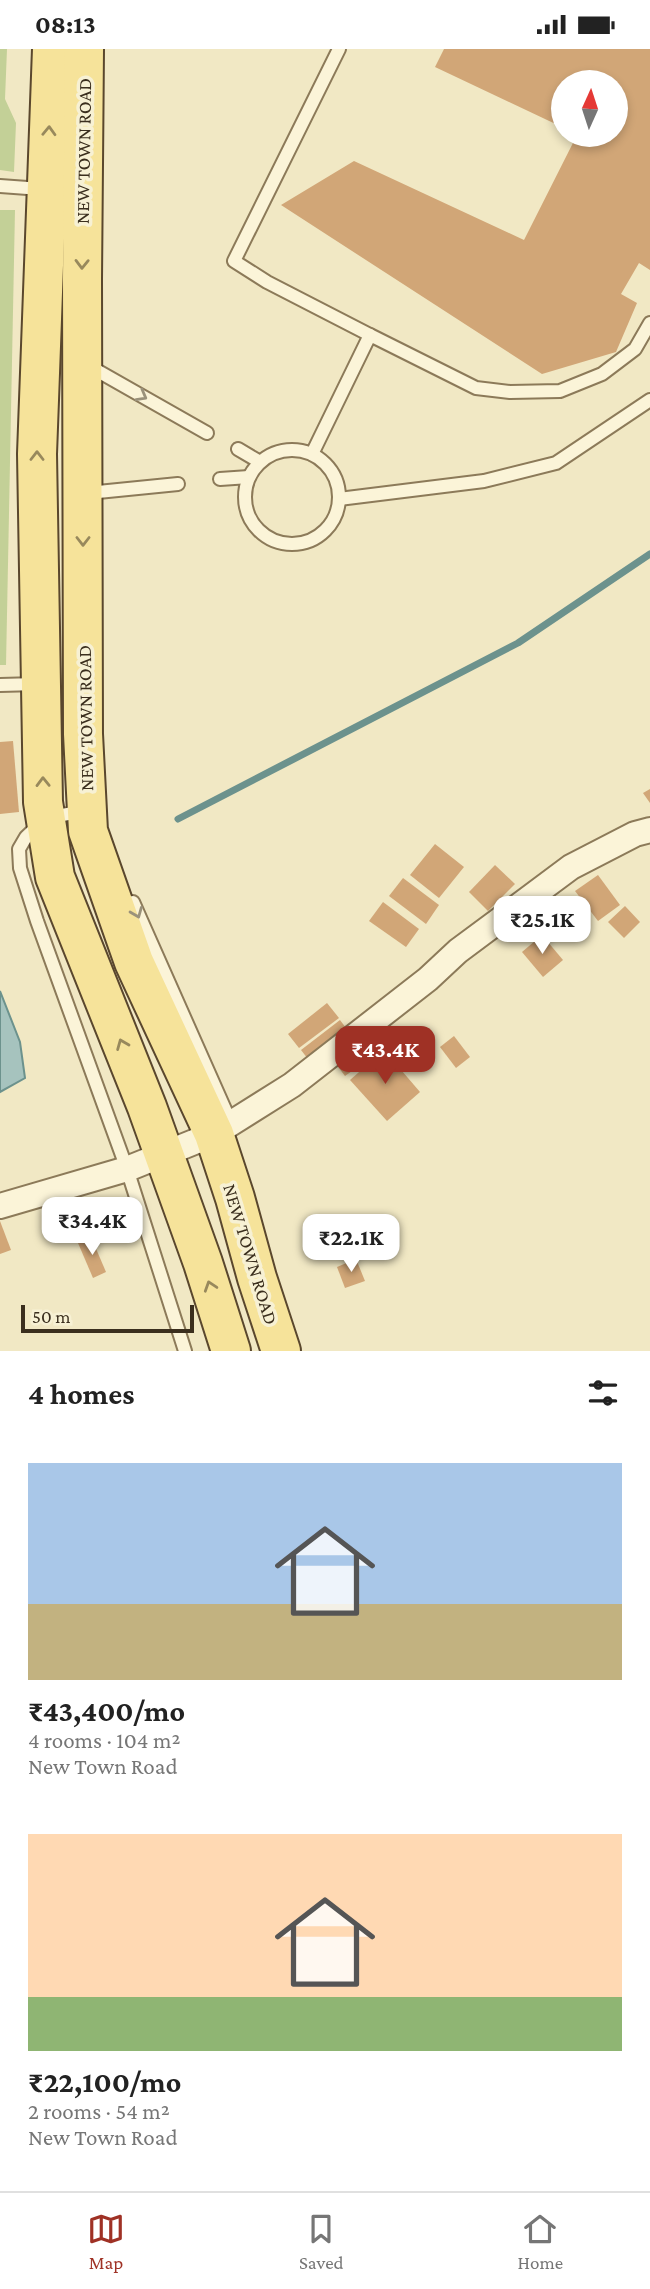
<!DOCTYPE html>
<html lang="en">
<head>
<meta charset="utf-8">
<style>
	:root { --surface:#fff; --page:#f2f2f2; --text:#222; --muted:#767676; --line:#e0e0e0; --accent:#9f3125 }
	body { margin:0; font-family:"Crimson Pro",serif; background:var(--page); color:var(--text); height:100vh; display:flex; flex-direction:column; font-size:26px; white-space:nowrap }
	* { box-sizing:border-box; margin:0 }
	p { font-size:23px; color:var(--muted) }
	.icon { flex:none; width:38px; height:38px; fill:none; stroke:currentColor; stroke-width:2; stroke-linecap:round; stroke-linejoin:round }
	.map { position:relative; height:1302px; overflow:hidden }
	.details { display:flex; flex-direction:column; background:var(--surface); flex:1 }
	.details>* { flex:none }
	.needle { width:46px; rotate:3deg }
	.tools { position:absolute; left:551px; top:21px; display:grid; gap:14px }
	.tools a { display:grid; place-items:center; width:77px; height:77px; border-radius:50%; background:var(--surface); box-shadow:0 4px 10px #0003; font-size:35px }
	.scale { position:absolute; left:21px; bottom:18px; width:173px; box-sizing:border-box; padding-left:7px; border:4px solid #3b2f1e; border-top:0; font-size:19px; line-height:24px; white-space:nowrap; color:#3b2f1e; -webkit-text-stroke:5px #f7f1d4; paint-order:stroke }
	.price { position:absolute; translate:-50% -60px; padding:0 16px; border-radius:14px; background:#fff; color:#222; font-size:23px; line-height:46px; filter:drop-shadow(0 2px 4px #0008) }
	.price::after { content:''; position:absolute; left:50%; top:42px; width:21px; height:16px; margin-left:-10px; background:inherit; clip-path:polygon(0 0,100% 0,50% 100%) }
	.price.selected { background:var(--accent); color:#fff }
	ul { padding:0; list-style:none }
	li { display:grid; align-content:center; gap:14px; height:371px; padding:0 28px }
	li span { display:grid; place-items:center; height:217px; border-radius:0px; color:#555 }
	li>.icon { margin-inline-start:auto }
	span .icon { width:126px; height:126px; fill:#fffc; stroke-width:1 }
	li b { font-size:30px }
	h2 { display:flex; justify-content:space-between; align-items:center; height:84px; padding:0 28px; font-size:30px }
	.status { display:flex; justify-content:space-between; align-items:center; height:49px; padding:0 35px; background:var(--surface); direction:ltr }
	.status svg { height:19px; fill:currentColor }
	.tab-bar { display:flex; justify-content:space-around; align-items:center; height:98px; border-top:2px solid var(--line); background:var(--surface); font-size:19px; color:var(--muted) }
	.tab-bar a { display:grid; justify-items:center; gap:4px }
	.tab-bar .selected { color:var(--accent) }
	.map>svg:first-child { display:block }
	.green { fill:#c3d097 }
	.water { fill:#a6c3be; stroke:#6c928d; stroke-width:2 }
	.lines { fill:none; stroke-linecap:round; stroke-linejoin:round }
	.stream { stroke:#6c928d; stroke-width:7 }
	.building { fill:#d1a677 }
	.lane-casing { stroke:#8c7a59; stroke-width:16 }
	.street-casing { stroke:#8c7a59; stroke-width:28 }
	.primary-casing { stroke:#5a472d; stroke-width:42 }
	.lane { stroke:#fbf4d8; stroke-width:12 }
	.street { stroke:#fbf4d8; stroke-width:24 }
	.primary { stroke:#f6e39a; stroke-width:38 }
	.oneway { stroke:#98895c }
	.oneway2 { stroke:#9b927b }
	.labels { text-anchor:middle; stroke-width:7; stroke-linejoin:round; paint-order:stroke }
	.street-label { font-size:19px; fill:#3b2f1e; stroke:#f7f1d4 }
</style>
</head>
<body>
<div class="status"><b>08:13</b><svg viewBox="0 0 49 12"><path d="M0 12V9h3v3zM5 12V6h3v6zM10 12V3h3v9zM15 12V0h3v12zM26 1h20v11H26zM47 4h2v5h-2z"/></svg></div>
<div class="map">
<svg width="650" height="1302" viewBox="0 0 650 1302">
	<rect width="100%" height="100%" fill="#f1e8c4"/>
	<g class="green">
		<path d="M0,0H7L5,50L16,74L14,123L0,121Z"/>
		<path d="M0,161H15L6,616H0Z"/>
	</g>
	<path class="water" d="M0,942L20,993L25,1029L0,1043Z"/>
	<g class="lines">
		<path class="stream" d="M178,770L518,594L650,505"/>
	</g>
	<g class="building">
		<path d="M444,0H650V221L639,214L621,245L637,254L616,303L542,325L281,156L354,112L524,191L577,86H616V33H564V79L435,18Z"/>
		<path d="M13,692L19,763L0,765V693Z"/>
		<path d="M650,740V754L643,744Z"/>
		<path d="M435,795L464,818L439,849L410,826Z"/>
		<path d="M495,816L515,835L488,862L469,843Z"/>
		<path d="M598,826L620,856L598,872L575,842Z"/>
		<path d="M403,829L439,856L426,875L389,847Z"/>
		<path d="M383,853L419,880L406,898L369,872Z"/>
		<path d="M625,857L640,873L624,889L608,873Z"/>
		<path d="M542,886L563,911L543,928L522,903Z"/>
		<path d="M327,954L339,969L299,999L288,985Z"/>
		<path d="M340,971L349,983L311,1014L301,1001Z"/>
		<path d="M454,987L470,1008L456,1019L440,998Z"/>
		<path d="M364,994L373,1007L345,1027L336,1015Z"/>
		<path d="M384,1001L420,1043L387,1072L350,1031Z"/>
		<path d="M0,1172L11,1201L0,1205Z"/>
		<path d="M91,1188L106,1223L93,1229L78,1194Z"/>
		<path d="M356,1210L365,1232L345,1239L337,1218Z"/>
	</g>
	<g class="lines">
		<defs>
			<g id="lane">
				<path d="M339,0L234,212L267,233L370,286"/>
				<path d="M0,137L41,140"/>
				<path d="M89,317L207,384"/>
				<path d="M238,400L260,413"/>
				<circle cx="292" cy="448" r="47"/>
				<path d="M312,405L370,286L476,339L510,343L560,342L602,325L635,300L650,274"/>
				<path d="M220,430L249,428"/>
				<path d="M88,444L178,435"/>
				<path d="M339,450L484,432L556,414L650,351"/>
				<path d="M0,636L37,635"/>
				<path d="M84,762L46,769L26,788L19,800L20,819L37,872L127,1120L185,1302"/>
				<path d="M133,853L231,1074"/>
			</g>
			<path id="street" d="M0,1157L127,1120L214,1085L292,1036L428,930L458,902L571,818L635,785L650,781"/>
			<g id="primary">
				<path d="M52,0L37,405L43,753L55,828L147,1058L203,1214L231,1302"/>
				<path d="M84,0L82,230L83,685L88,782L134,913L214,1085L235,1149L257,1229L281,1302"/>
			</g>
		</defs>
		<use href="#lane" class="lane-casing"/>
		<use href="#street" class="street-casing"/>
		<use href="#primary" class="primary-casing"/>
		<use href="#lane" class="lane"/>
		<use href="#street" class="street"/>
		<use href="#primary" class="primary"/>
	</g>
	<defs><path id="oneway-chevron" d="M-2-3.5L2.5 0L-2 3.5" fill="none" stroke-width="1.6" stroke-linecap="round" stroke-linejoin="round" transform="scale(1.75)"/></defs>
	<g class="oneway">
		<use href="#oneway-chevron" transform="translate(49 82) rotate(-88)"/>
		<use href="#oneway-chevron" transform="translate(82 215) rotate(91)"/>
		<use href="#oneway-chevron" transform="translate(37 407) rotate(-90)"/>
		<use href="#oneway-chevron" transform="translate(83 492) rotate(90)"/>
		<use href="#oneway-chevron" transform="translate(43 733) rotate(-91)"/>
		<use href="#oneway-chevron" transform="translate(122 995) rotate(-112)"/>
		<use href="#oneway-chevron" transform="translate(210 1237) rotate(-108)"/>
	</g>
	<g class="oneway2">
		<use href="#oneway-chevron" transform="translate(142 347) rotate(29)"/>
		<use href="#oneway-chevron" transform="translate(137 864) rotate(68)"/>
	</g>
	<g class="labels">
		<g class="street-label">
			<text transform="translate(83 102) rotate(-89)" y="7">NEW TOWN ROAD</text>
			<text transform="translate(85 669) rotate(-91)" y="7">NEW TOWN ROAD</text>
			<text transform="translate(251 1205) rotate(73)" y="7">NEW TOWN ROAD</text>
		</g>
	</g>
</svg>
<div class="tools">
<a><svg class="needle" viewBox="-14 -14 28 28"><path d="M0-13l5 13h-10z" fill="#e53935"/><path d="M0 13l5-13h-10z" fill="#767676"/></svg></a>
</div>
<div class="scale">50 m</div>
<b class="price" style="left:542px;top:907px">₹25.1K</b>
<b class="price selected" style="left:385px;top:1037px">₹43.4K</b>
<b class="price" style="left:92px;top:1208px">₹34.4K</b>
<b class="price" style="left:351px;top:1225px">₹22.1K</b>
</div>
<section class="details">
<h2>4 homes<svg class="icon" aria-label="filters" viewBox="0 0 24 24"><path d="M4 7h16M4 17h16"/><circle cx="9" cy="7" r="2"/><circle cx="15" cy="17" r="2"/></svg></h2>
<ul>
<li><span style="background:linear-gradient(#a9c7e8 65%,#c2b280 0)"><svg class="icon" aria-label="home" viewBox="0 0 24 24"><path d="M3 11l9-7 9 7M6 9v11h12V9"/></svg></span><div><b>₹43,400/mo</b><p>4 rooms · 104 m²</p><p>New Town Road</p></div></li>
<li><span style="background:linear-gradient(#ffd9b3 75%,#8fb573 0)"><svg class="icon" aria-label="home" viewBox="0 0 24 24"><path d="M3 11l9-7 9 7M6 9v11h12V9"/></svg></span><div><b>₹22,100/mo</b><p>2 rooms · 54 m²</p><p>New Town Road</p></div></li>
</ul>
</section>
<nav class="tab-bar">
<a class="selected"><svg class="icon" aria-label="map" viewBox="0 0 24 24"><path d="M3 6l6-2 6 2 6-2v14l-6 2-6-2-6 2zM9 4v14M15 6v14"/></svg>Map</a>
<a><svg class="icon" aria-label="saved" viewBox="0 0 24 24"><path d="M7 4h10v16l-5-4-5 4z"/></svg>Saved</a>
<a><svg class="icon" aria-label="home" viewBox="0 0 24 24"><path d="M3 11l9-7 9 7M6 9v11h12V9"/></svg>Home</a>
</nav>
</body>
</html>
